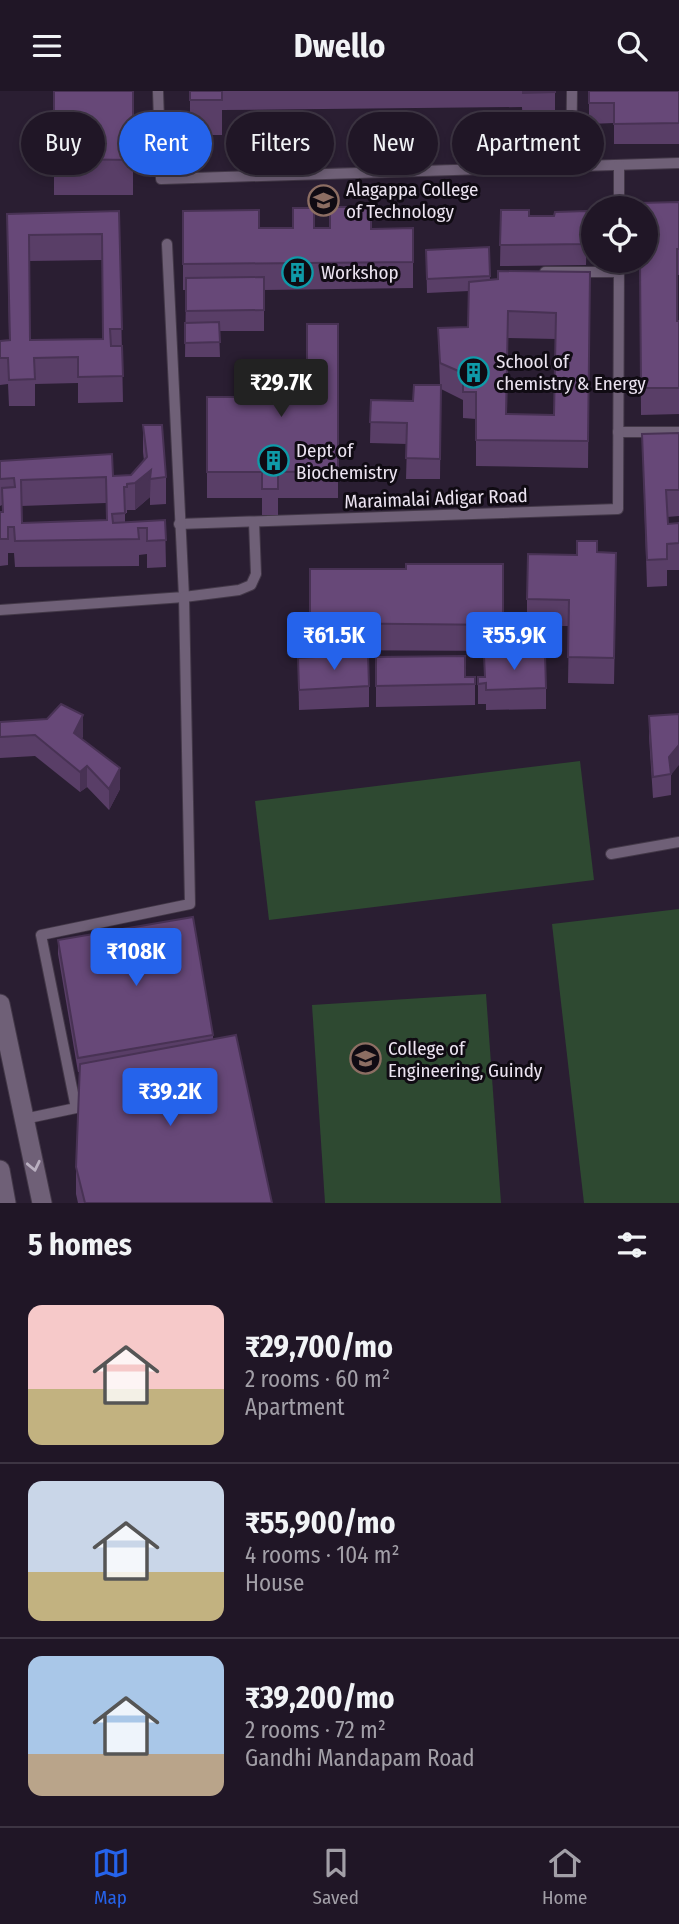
<!DOCTYPE html>
<html lang="en">
<head>
<meta charset="utf-8">
<style>
	:root { --surface:#201626; --page:#281f2e; --text:#f1f3f6; --muted:#a29fa7; --line:#3d3543; --accent:#2563eb }
	body { margin:0; font-family:"Fira Sans Condensed",sans-serif; background:var(--page); color:var(--text); height:100vh; display:flex; flex-direction:column; font-size:26px; white-space:nowrap }
	* { box-sizing:border-box; margin:0 }
	p { font-size:23px; color:var(--muted) }
	.icon { flex:none; width:38px; height:38px; fill:none; stroke:currentColor; stroke-width:2; stroke-linecap:round; stroke-linejoin:round }
	.map { position:relative; height:1112px; overflow:hidden }
	.side { display:flex; flex-direction:column; background:var(--surface); flex:1 }
	.side>* { flex:none }
	.top-card { position:absolute; left:21px; top:21px; width:637px; height:63px; display:flex; gap:14px }
	.controls { position:absolute; left:581px; top:105px; display:grid; gap:14px }
	.controls a { display:grid; place-items:center; width:77px; height:77px; border-radius:50%; background:var(--surface); box-shadow:0 4px 10px #0003,0 0 0 2px var(--line); font-size:35px }
	.price { position:absolute; translate:-50% -60px; padding:0 16px; border-radius:7px; background:var(--accent); color:#fff; font-size:23px; line-height:46px; filter:drop-shadow(0 2px 4px #0008) }
	.price::after { content:''; position:absolute; left:50%; top:42px; width:21px; height:16px; margin-left:-10px; background:inherit; clip-path:polygon(0 0,100% 0,50% 100%) }
	.price.selected { background:#222; color:#fff }
	ul { padding:0; list-style:none }
	li { display:flex; align-items:center; gap:21px; height:175px; padding:0 28px }
	li+li { border-top:2px solid var(--line) }
	li span { display:grid; place-items:center; flex:none; width:196px; height:140px; border-radius:14px; color:#555 }
	li>.icon { margin-inline-start:auto }
	span .icon { width:84px; height:84px; fill:#fffc; stroke-width:1 }
	li b { font-size:30px }
	h2 { display:flex; justify-content:space-between; align-items:center; height:84px; padding:0 28px; font-size:30px }
	.pill { padding:0 24px; border-radius:32px; background:var(--surface); box-shadow:0 4px 10px #0003,0 0 0 2px var(--line); font-size:24px; line-height:63px }
	.pill.selected { background:var(--accent); color:#fff }
	header { display:flex; justify-content:space-between; align-items:center; height:91px; padding:0 28px; background:var(--surface); font-size:32px; font-weight:700 }
	.tab-bar { display:flex; justify-content:space-around; align-items:center; height:98px; border-top:2px solid var(--line); background:var(--surface); font-size:19px; color:var(--muted) }
	.tab-bar a { display:grid; justify-items:center; gap:4px }
	.tab-bar .selected { color:var(--accent) }
	.map>svg:first-child { display:block }
	.green { fill:#2e4931 }
	.lines { fill:none; stroke-linecap:round; stroke-linejoin:round }
	.service-casing { stroke:#433848; stroke-width:12 }
	.secondary-casing { stroke:#433848; stroke-width:21 }
	.service { stroke:#6f6077; stroke-width:10 }
	.secondary { stroke:#6f6077; stroke-width:19 }
	.wall { fill:#593e67; fill-rule:evenodd }
	.shaded-wall { fill:#483254 }
	.building { fill:#674878; stroke:#483254; stroke-width:2; fill-rule:evenodd }
	.oneway { stroke:#b9afc0 }
	.labels { text-anchor:middle; stroke-width:6; stroke-linejoin:round; paint-order:stroke }
	.poi-label { font-size:19px; fill:#ebe3f0; stroke:#100b13; text-anchor:start }
	.street-label { font-size:19px; fill:#ebe3f0; stroke:#100b13 }
</style>
</head>
<body>
<header><svg class="icon" aria-label="menu" viewBox="0 0 24 24"><path d="M4 6h16M4 12h16M4 18h16"/></svg>Dwello<svg class="icon" aria-label="search" viewBox="0 0 24 24"><circle cx="10" cy="10" r="6"/><path d="M15 15l6 6"/></svg></header>
<div class="map">
<svg width="679" height="1112" viewBox="0 0 679 1112">
	<rect width="100%" height="100%" fill="#2a1e32"/>
	<g class="green">
		<path d="M580,670L594,789L269,829L255,710Z"/>
		<path d="M679,818V1112H584L552,833Z"/>
		<path d="M486,903L501,1112H325L312,914Z"/>
	</g>
	<g class="lines">
		<defs>
			<g id="service">
				<path d="M158,0L161,88L679,72"/>
				<path d="M571,76L572,0"/>
				<path d="M619,117V74"/>
				<path d="M545,181H619"/>
				<path d="M618,341H679"/>
				<path d="M179,433L618,418L619,170"/>
				<path d="M0,519L184,506L167,153"/>
				<path d="M611,763L679,751"/>
				<path d="M24,1028L76,1017L41,844L190,813L184,506L239,499L251,494L256,483L254,431"/>
			</g>
			<g id="secondary">
				<path d="M0,913L42,1112"/>
				<path d="M0,1079L6,1112"/>
			</g>
		</defs>
		<use href="#service" class="service-casing"/>
		<use href="#secondary" class="secondary-casing"/>
		<use href="#service" class="service"/>
		<use href="#secondary" class="secondary"/>
	</g>
	<g class="wall">
		<rect x="54" y="0" width="79" height="104"/>
		<path d="M190,0H555V37H523L522,16L222,19V44H190Z"/>
		<path d="M589,0H679V53H614V32L589,33Z"/>
		<path d="M679,111V184H677V230H679V323L641,324L640,170Z"/>
		<path d="M501,119L529,125H554L587,141L586,174L500,175Z"/>
		<path d="M119,120L123,311L78,312V292L35,293V315H9L8,293L0,294V250L9,249L7,123ZM102,169L103,248L30,249L29,170Z"/>
		<path d="M183,120L259,137H413V197L264,199V240H219L220,266H185L186,199H183Z"/>
		<path d="M489,156L490,189L590,181L588,377L476,375V328L463,327V309L441,298L440,388H406L407,353L370,352L371,309L413,310L440,294L438,237L468,236L469,200L427,202L426,159ZM508,247L556,248L554,324L507,323Z"/>
		<path d="M338,233V407H278V424H262V407H207V306H250L307,284Z"/>
		<path d="M143,334L166,386V413L150,414V406L135,419H127V422H125V431L165,429L166,476L147,477V463L139,464V475L15,476L14,462H8V474L0,475V421H2V414L0,415V370L113,385L131,384L144,370L143,361ZM106,412V429L22,432L21,415Z"/>
		<path d="M679,342V425L667,426L668,433L679,432V479H667V495L647,496L642,343Z"/>
		<path d="M597,461L616,488L614,593L568,592L569,535H527V508L577,464Z"/>
		<path d="M503,473V560L310,559V478H406Z"/>
		<path d="M484,565L546,597V618L486,619V613H478V586H484Z"/>
		<path d="M376,566L465,586H475V614L376,616Z"/>
		<path d="M298,567L369,595V616L299,619Z"/>
		<path d="M679,623L671,684V704L653,707L649,646V625Z"/>
		<path d="M0,631L83,645L82,648L120,698L109,719L87,696L80,701L35,665L0,667Z"/>
		<path d="M58,849L213,944V948L272,1112H78L76,1103V1076L80,981H78L58,863Z"/>
	</g>
	<g class="shaded-wall">
		<path d="M151,379L150,406L135,419V392Z"/>
		<path d="M83,624V645L74,663V642Z"/>
		<path d="M679,654V674L671,684L669,666Z"/>
		<path d="M87,675V696L80,701V681Z"/>
		<path d="M120,677V698L109,719V698Z"/>
	</g>
	<g class="building">
		<path d="M54,0H133V69L54,68Z"/>
		<rect x="190" y="0" width="32" height="9"/>
		<path d="M523,0H555V1L523,2Z"/>
		<path d="M589,0H679V32L614,33V12H589Z"/>
		<path d="M679,111V158H677V230H679V297H641L640,170H646V117H639V112Z"/>
		<path d="M330,116H371V138L413,137V171L183,173V120L259,119V137H293V117H314V137H330Z"/>
		<path d="M501,119H529V125H554L555,121L587,120L586,153L500,154Z"/>
		<path d="M119,120L122,238H110L111,255H122L123,285L78,286V266L34,267L35,288L9,289L8,267H0V250L10,249L7,123ZM102,143L103,248L30,249L29,144Z"/>
		<path d="M489,156L490,185L427,188L426,159Z"/>
		<path d="M498,180L590,181L588,350L476,349V301H463V282L440,272L438,237L468,236L469,191L498,188ZM508,220L556,222L554,324L506,323Z"/>
		<path d="M264,186V219L186,220V187Z"/>
		<path d="M219,231L220,251L185,252V232Z"/>
		<path d="M307,233H338V380L278,381V398H262V381H207V306H250V284H307Z"/>
		<path d="M414,294H441L440,368L406,367L407,332L370,331L371,309L413,310Z"/>
		<path d="M143,334H162L166,386L150,388L151,379L135,392L127,393V396H124L125,422L112,423L113,432L165,429L166,449L147,450V437H138L139,448L15,450L14,436H8V448H0V421H3L2,397L15,396L14,387L0,388V370L112,363L113,385L131,384L147,366ZM106,386L107,429L22,432L21,389Z"/>
		<path d="M679,342V399H666L668,433L679,432V452L667,453V468L647,469L642,343Z"/>
		<path d="M577,450H597V461L616,462L614,567L568,566L569,509L527,508L528,463L577,464Z"/>
		<path d="M406,473H503V534L310,532V478H406Z"/>
		<path d="M368,563L369,595L299,599L298,567Z"/>
		<path d="M545,563L546,597L486,599V592L478,593V586H485L484,565Z"/>
		<path d="M465,565V586H475V593L376,595V566Z"/>
		<path d="M61,613L83,624L74,642L120,677L109,698L87,675L80,681L35,644L0,646V631L47,628Z"/>
		<path d="M679,623V654L669,666L671,683L653,686L649,625Z"/>
		<path d="M193,826L213,944L78,967L58,849Z"/>
		<path d="M236,944L272,1112H85L76,1076L80,973Z"/>
	</g>
	<defs><path id="oneway-chevron" d="M-2-3.5L2.5 0L-2 3.5" fill="none" stroke-width="1.6" stroke-linecap="round" stroke-linejoin="round" transform="scale(1.75)"/></defs>
	<use class="oneway" href="#oneway-chevron" transform="translate(34 1075) rotate(78)"/>
	<defs>
		<symbol id="university-ring" viewBox="-11 -11 22 22"><circle r="9.5" fill="#100b13" stroke="#8d6e63" stroke-width="1.5"/><path d="M0-5L7-2L0 1L-7-2ZM-4 1L0 2.5L4 1V4Q0 6-4 4Z" fill="#8d6e63"/></symbol>
		<symbol id="building-ring" viewBox="-11 -11 22 22"><circle r="9.5" fill="#100b13" stroke="#0f9aa8" stroke-width="1.5"/><path d="M-4-6H4V6H1V3H-1V6H-4ZM-2.5-4.3h1.7v1.8h-1.7ZM.8-4.3h1.7v1.8H.8ZM-2.5-1h1.7V.8h-1.7ZM.8-1h1.7V.8H.8Z" fill="#0f9aa8"/></symbol>
	</defs>
	<g fill-rule="evenodd">
		<use href="#university-ring" x="306" y="92" width="35" height="35"/>
		<use href="#building-ring" x="280" y="164" width="35" height="35"/>
		<use href="#building-ring" x="456" y="264" width="35" height="35"/>
		<use href="#building-ring" x="256" y="352" width="35" height="35"/>
		<use href="#university-ring" x="348" y="950" width="35" height="35"/>
	</g>
	<g class="labels">
		<g class="poi-label">
			<text x="346" y="105">Alagappa College<tspan x="346" dy="22">of Technology</tspan></text>
			<text x="321" y="188">Workshop</text>
			<text x="496" y="277">School of<tspan x="496" dy="22">chemistry &amp; Energy</tspan></text>
			<text x="296" y="366">Dept of<tspan x="296" dy="22">Biochemistry</tspan></text>
			<text x="388" y="964">College of<tspan x="388" dy="22">Engineering, Guindy</tspan></text>
		</g>
		<g class="street-label">
			<text transform="translate(436 407) rotate(-2)" y="7">Maraimalai Adigar Road</text>
		</g>
	</g>
</svg>
<div class="controls">
<a><svg class="icon" aria-label="locate" viewBox="0 0 24 24"><circle cx="12" cy="12" r="6"/><path d="M12 2v4M12 18v4M2 12h4M18 12h4"/></svg></a>
</div>
<b class="price selected" style="left:281px;top:328px">₹29.7K</b>
<b class="price" style="left:334px;top:581px">₹61.5K</b>
<b class="price" style="left:514px;top:581px">₹55.9K</b>
<b class="price" style="left:136px;top:897px">₹108K</b>
<b class="price" style="left:170px;top:1037px">₹39.2K</b>
<div class="top-card">
<a class="pill">Buy</a>
<a class="pill selected">Rent</a>
<a class="pill">Filters</a>
<a class="pill">New</a>
<a class="pill">Apartment</a>
</div>
</div>
<section class="side">
<h2>5 homes<svg class="icon" aria-label="filters" viewBox="0 0 24 24"><path d="M4 7h16M4 17h16"/><circle cx="9" cy="7" r="2"/><circle cx="15" cy="17" r="2"/></svg></h2>
<ul>
<li><span style="background:linear-gradient(#f6c9c9 60%,#c2b280 0)"><svg class="icon" aria-label="home" viewBox="0 0 24 24"><path d="M3 11l9-7 9 7M6 9v11h12V9"/></svg></span><div><b>₹29,700/mo</b><p>2 rooms · 60 m²</p><p>Apartment</p></div></li>
<li><span style="background:linear-gradient(#c9d6e8 65%,#c2b280 0)"><svg class="icon" aria-label="home" viewBox="0 0 24 24"><path d="M3 11l9-7 9 7M6 9v11h12V9"/></svg></span><div><b>₹55,900/mo</b><p>4 rooms · 104 m²</p><p>House</p></div></li>
<li><span style="background:linear-gradient(#a9c7e8 70%,#b9a48a 0)"><svg class="icon" aria-label="home" viewBox="0 0 24 24"><path d="M3 11l9-7 9 7M6 9v11h12V9"/></svg></span><div><b>₹39,200/mo</b><p>2 rooms · 72 m²</p><p>Gandhi Mandapam Road</p></div></li>
</ul>
</section>
<nav class="tab-bar">
<a class="selected"><svg class="icon" aria-label="map" viewBox="0 0 24 24"><path d="M3 6l6-2 6 2 6-2v14l-6 2-6-2-6 2zM9 4v14M15 6v14"/></svg>Map</a>
<a><svg class="icon" aria-label="saved" viewBox="0 0 24 24"><path d="M7 4h10v16l-5-4-5 4z"/></svg>Saved</a>
<a><svg class="icon" aria-label="home" viewBox="0 0 24 24"><path d="M3 11l9-7 9 7M6 9v11h12V9"/></svg>Home</a>
</nav>
</body>
</html>
